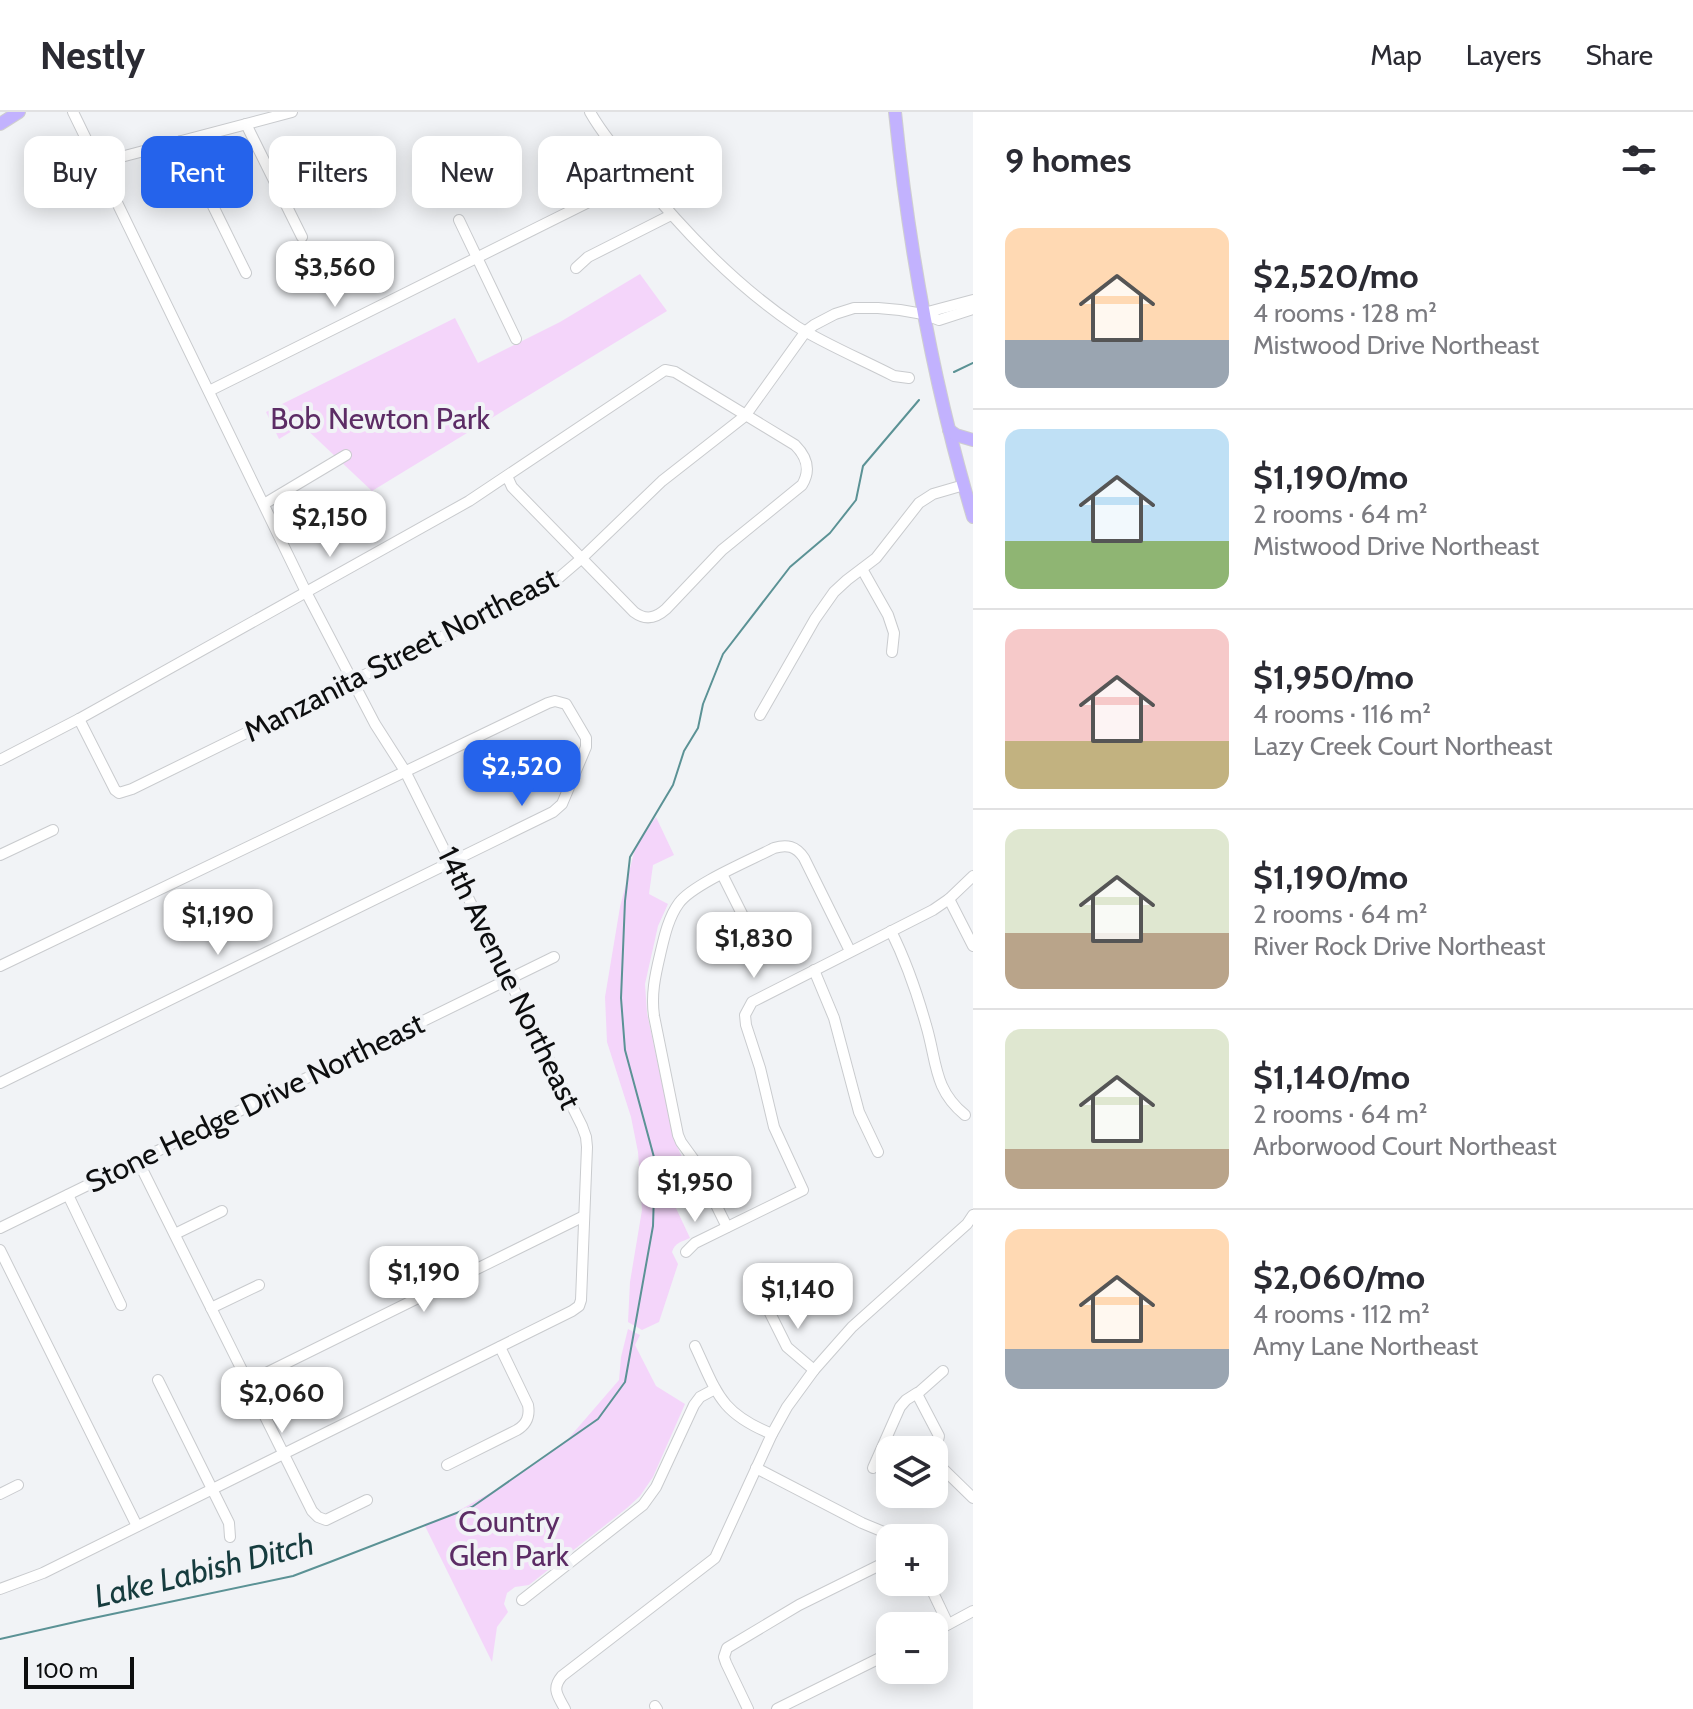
<!DOCTYPE html>
<html lang="en">
<head>
<meta charset="utf-8">
<style>
	:root { --surface:#fff; --page:#f7f7f7; --text:#2b2b33; --muted:#7c7c81; --line:#e1e1e2; --accent:#2563eb }
	body { margin:0; font-family:Cabin,sans-serif; background:var(--page); color:var(--text); height:100vh; display:flex; flex-direction:column; font-size:30px; white-space:nowrap }
	* { box-sizing:border-box; margin:0 }
	p { font-size:26px; color:var(--muted) }
	.icon { flex:none; width:44px; height:44px; fill:none; stroke:currentColor; stroke-width:2; stroke-linecap:round; stroke-linejoin:round }
	.map { position:relative; flex:1; overflow:hidden }
	.details { display:flex; flex-direction:column; background:var(--surface); width:720px }
	.details>* { flex:none }
	.banner { position:absolute; left:24px; top:24px; width:760px; height:72px; display:flex; gap:16px }
	.tools { position:absolute; left:876px; top:1324px; display:grid; gap:16px }
	.tools a { display:grid; place-items:center; width:72px; height:72px; border-radius:16px; background:var(--surface); box-shadow:0 4px 20px #0003; font-size:40px }
	.scale { position:absolute; left:24px; bottom:20px; width:110px; box-sizing:border-box; padding-left:8px; border:4px solid #0d0e0f; border-top:0; font-size:22px; line-height:28px; white-space:nowrap; color:#0d0e0f; -webkit-text-stroke:6px #f1f3f6; paint-order:stroke }
	.price { position:absolute; translate:-50% -68px; padding:0 18px; border-radius:16px; background:#fff; color:#222; font-size:26px; line-height:52px; filter:drop-shadow(0 2px 4px #0008) }
	.price::after { content:''; position:absolute; left:50%; top:48px; width:24px; height:18px; margin-left:-12px; background:inherit; clip-path:polygon(0 0,100% 0,50% 100%) }
	.price.selected { background:var(--accent); color:#fff }
	ul { padding:0; list-style:none }
	li { display:flex; align-items:center; gap:24px; height:200px; padding:0 32px }
	li+li { border-top:2px solid var(--line) }
	li span { display:grid; place-items:center; flex:none; width:224px; height:160px; border-radius:16px; color:#555 }
	li>.icon { margin-inline-start:auto }
	span .icon { width:96px; height:96px; fill:#fffc; stroke-width:1 }
	li b { font-size:34px }
	h2 { display:flex; justify-content:space-between; align-items:center; height:96px; padding:0 32px; font-size:34px }
	.pill { padding:0 28px; border-radius:16px; background:var(--surface); box-shadow:0 4px 20px #0003; font-size:28px; line-height:72px }
	.pill.selected { background:var(--accent); color:#fff }
	header { display:flex; align-items:center; gap:48px; box-sizing:border-box; height:112px; padding:0 40px; background:var(--surface); border-bottom:2px solid var(--line) }
	header strong { font-size:38px }
	nav { display:flex; gap:44px; margin-inline-start:auto; font-size:28px }
	main { display:flex; flex:1; min-height:0 }
	.map>svg:first-child { display:block }
	.green { fill:#f4d5fa }
	.lines { fill:none; stroke-linecap:round; stroke-linejoin:round }
	.stream { stroke:#5b9295; stroke-width:2 }
	.minor-casing { stroke:#c9cbce; stroke-width:12 }
	.major-casing { stroke:#cfcfcf; stroke-width:14 }
	.minor { stroke:#fff; stroke-width:10 }
	.major { stroke:#c2b2fe; stroke-width:12 }
	.labels { text-anchor:middle; stroke-width:8; stroke-linejoin:round; paint-order:stroke }
	.park-label { font-size:30px; fill:#5c2c65; stroke:#f1f3f6 }
	.street-label { font-size:30px; fill:#0d0e0f; stroke:#f1f3f6 }
	.water-label { font-size:32px; font-style:italic; fill:#163c3e; stroke:#f1f3f6 }
</style>
</head>
<body>
<header>
<strong>Nestly</strong>
<nav><a>Map</a><a>Layers</a><a>Share</a></nav>
</header>
<main>
<div class="map">
<svg width="973" height="1597" viewBox="0 0 973 1597">
	<rect width="100%" height="100%" fill="#f1f3f6"/>
	<g class="green">
		<path d="M640,162L667,199L372,379L302,313L279,327L266,300L455,206L478,251L560,210Z"/>
		<path d="M656,705L674,743L653,753L649,782L668,792L658,814L645,872L647,901L674,1028L700,1083L675,1094L690,1126C682,1130 675,1130 672,1140L678,1152L659,1210L642,1218L628,1210L630,1170L642,1098L638,1040L631,1005L607,930L605,885L620,795L636,733Z"/>
		<path d="M628,1217L640,1223L635,1233L656,1274L685,1292L653,1365L640,1384L627,1396L529,1473L515,1475L507,1481L504,1492L508,1500L497,1515L492,1550L424,1412L449,1404L499,1376L541,1348L568,1327L619,1268L621,1245Z"/>
	</g>
	<g class="lines">
		<g class="stream">
			<path d="M954,260L973,251"/>
			<path d="M0,1527L84,1508L293,1464L330,1450L472,1395L598,1307L625,1270L653,1114L655,1049L625,938L621,886L625,789L630,745L673,673L684,639L698,616L703,592L723,542L790,455L830,421L856,388L863,354L919,288"/>
		</g>
		<defs>
			<g id="minor">
				<path d="M590,0C603,23 621,43 638,63C684,119 735,173 796,214C825,232 863,248 894,264L909,266"/>
				<path d="M246,12L302,125"/>
				<path d="M181,29L246,161"/>
				<path d="M98,51L292,0"/>
				<path d="M459,108L516,227"/>
				<path d="M576,156L588,145L671,103"/>
				<path d="M924,201L973,188"/>
				<path d="M209,279L639,65"/>
				<path d="M264,392L346,343"/>
				<path d="M862,457L888,503L894,521L892,540"/>
				<path d="M760,603L815,507L834,480L847,468L876,446L919,391L933,382L964,373"/>
				<path d="M79,607L115,678L119,681L132,677L554,470L582,446L662,369L745,304L806,219L814,213L835,202L854,196H878L900,198L923,202L939,208L973,197"/>
				<path d="M0,648L79,607L469,389L665,258L675,260L795,333C807,345 811,358 802,373L722,438L666,497C656,506 646,509 634,500L512,375L507,364"/>
				<path d="M0,743L53,718"/>
				<path d="M722,762L757,832"/>
				<path d="M949,787L973,834"/>
				<path d="M891,819C906,849 917,881 926,913C937,949 933,977 965,1003"/>
				<path d="M0,854L548,591L555,589L566,592L586,626V635L562,692L553,700L0,971"/>
				<path d="M814,858L834,906L859,1000L878,1040"/>
				<path d="M138,1049L312,1399L318,1405L326,1408L367,1388"/>
				<path d="M68,1083L121,1193"/>
				<path d="M727,1115L694,1048L681,1030L678,1023L654,904C651,883 655,864 660,843C664,826 668,806 679,791C693,772 751,748 774,736C787,732 796,734 804,746L850,839"/>
				<path d="M0,1116L554,845"/>
				<path d="M175,1122L222,1099"/>
				<path d="M0,1138L137,1414"/>
				<path d="M686,1140L695,1131L803,1078L774,1015L760,956L746,913L745,903L752,890L933,798L949,787L973,764"/>
				<path d="M767,1195L787,1235L814,1258"/>
				<path d="M211,1196L259,1173"/>
				<path d="M695,1234C717,1281 720,1301 772,1322"/>
				<path d="M158,1268L229,1411L230,1425"/>
				<path d="M248,1270L584,1104"/>
				<path d="M934,1344L939,1324L917,1282L943,1259"/>
				<path d="M934,1345L935,1349L973,1386"/>
				<path d="M447,1353L517,1318C527,1312 530,1304 528,1293L500,1235"/>
				<path d="M756,1356L862,1411L898,1426"/>
				<path d="M873,1356L900,1295L906,1288L917,1281"/>
				<path d="M0,1382L18,1373"/>
				<path d="M928,1470L948,1512"/>
				<path d="M0,1477L43,1461L572,1199L579,1194L581,1188L587,1035L586,1025L582,1014L405,659L375,612L306,480L73,0"/>
				<path d="M522,1488L643,1393L656,1375L694,1293L700,1285L715,1277"/>
				<path d="M934,1520L973,1499"/>
				<path d="M655,1594L657,1597"/>
				<path d="M565,1597C558,1584 551,1577 562,1564L715,1446L772,1322L787,1295L814,1258L852,1215L967,1112L973,1103"/>
				<path d="M748,1597L726,1551L724,1545L727,1536L799,1493L890,1448"/>
				<path d="M777,1597L890,1541"/>
			</g>
			<g id="major">
				<path d="M895,0C909,137 933,272 973,405"/>
				<path d="M0,12L19,0"/>
				<path d="M949,318L956,323L973,328"/>
			</g>
		</defs>
		<use href="#minor" class="minor-casing"/>
		<use href="#major" class="major-casing"/>
		<use href="#minor" class="minor"/>
		<use href="#major" class="major"/>
	</g>
	<g class="labels">
		<g class="park-label">
			<text x="380" y="317">Bob Newton Park</text>
			<text x="509" y="1420">Country<tspan x="509" dy="34">Glen Park</tspan></text>
		</g>
		<g class="street-label">
			<text transform="translate(401 543) rotate(-27)" y="10">Manzanita Street Northeast</text>
			<text transform="translate(509 866) rotate(64)" y="10">14th Avenue Northeast</text>
			<text transform="translate(255 991) rotate(-26)" y="10">Stone Hedge Drive Northeast</text>
		</g>
		<g class="water-label">
			<text transform="translate(204 1458) rotate(-14)" y="11">Lake Labish Ditch</text>
		</g>
	</g>
</svg>
<div class="tools">
<a><svg class="icon" aria-label="layers" viewBox="0 0 24 24"><path d="M12 4l9 5-9 5-9-5zM3 14l9 5 9-5"/></svg></a>
<a>+</a>
<a>−</a>
</div>
<div class="scale">100 m</div>
<b class="price" style="left:335px;top:197px">$3,560</b>
<b class="price" style="left:330px;top:447px">$2,150</b>
<b class="price selected" style="left:522px;top:696px">$2,520</b>
<b class="price" style="left:218px;top:845px">$1,190</b>
<b class="price" style="left:754px;top:868px">$1,830</b>
<b class="price" style="left:695px;top:1112px">$1,950</b>
<b class="price" style="left:424px;top:1202px">$1,190</b>
<b class="price" style="left:798px;top:1219px">$1,140</b>
<b class="price" style="left:282px;top:1323px">$2,060</b>
<div class="banner">
<a class="pill">Buy</a>
<a class="pill selected">Rent</a>
<a class="pill">Filters</a>
<a class="pill">New</a>
<a class="pill">Apartment</a>
</div>
</div>
<section class="details">
<h2>9 homes<svg class="icon" aria-label="filters" viewBox="0 0 24 24"><path d="M4 7h16M4 17h16"/><circle cx="9" cy="7" r="2"/><circle cx="15" cy="17" r="2"/></svg></h2>
<ul>
<li><span style="background:linear-gradient(#ffd9b3 70%,#9aa5b1 0)"><svg class="icon" aria-label="home" viewBox="0 0 24 24"><path d="M3 11l9-7 9 7M6 9v11h12V9"/></svg></span><div><b>$2,520/mo</b><p>4 rooms · 128 m²</p><p>Mistwood Drive Northeast</p></div></li>
<li><span style="background:linear-gradient(#bfe0f5 70%,#8fb573 0)"><svg class="icon" aria-label="home" viewBox="0 0 24 24"><path d="M3 11l9-7 9 7M6 9v11h12V9"/></svg></span><div><b>$1,190/mo</b><p>2 rooms · 64 m²</p><p>Mistwood Drive Northeast</p></div></li>
<li><span style="background:linear-gradient(#f6c9c9 70%,#c2b280 0)"><svg class="icon" aria-label="home" viewBox="0 0 24 24"><path d="M3 11l9-7 9 7M6 9v11h12V9"/></svg></span><div><b>$1,950/mo</b><p>4 rooms · 116 m²</p><p>Lazy Creek Court Northeast</p></div></li>
<li><span style="background:linear-gradient(#dfe7d0 65%,#b9a48a 0)"><svg class="icon" aria-label="home" viewBox="0 0 24 24"><path d="M3 11l9-7 9 7M6 9v11h12V9"/></svg></span><div><b>$1,190/mo</b><p>2 rooms · 64 m²</p><p>River Rock Drive Northeast</p></div></li>
<li><span style="background:linear-gradient(#dfe7d0 75%,#b9a48a 0)"><svg class="icon" aria-label="home" viewBox="0 0 24 24"><path d="M3 11l9-7 9 7M6 9v11h12V9"/></svg></span><div><b>$1,140/mo</b><p>2 rooms · 64 m²</p><p>Arborwood Court Northeast</p></div></li>
<li><span style="background:linear-gradient(#ffd9b3 75%,#9aa5b1 0)"><svg class="icon" aria-label="home" viewBox="0 0 24 24"><path d="M3 11l9-7 9 7M6 9v11h12V9"/></svg></span><div><b>$2,060/mo</b><p>4 rooms · 112 m²</p><p>Amy Lane Northeast</p></div></li>
</ul>
</section>
</main>
</body>
</html>
